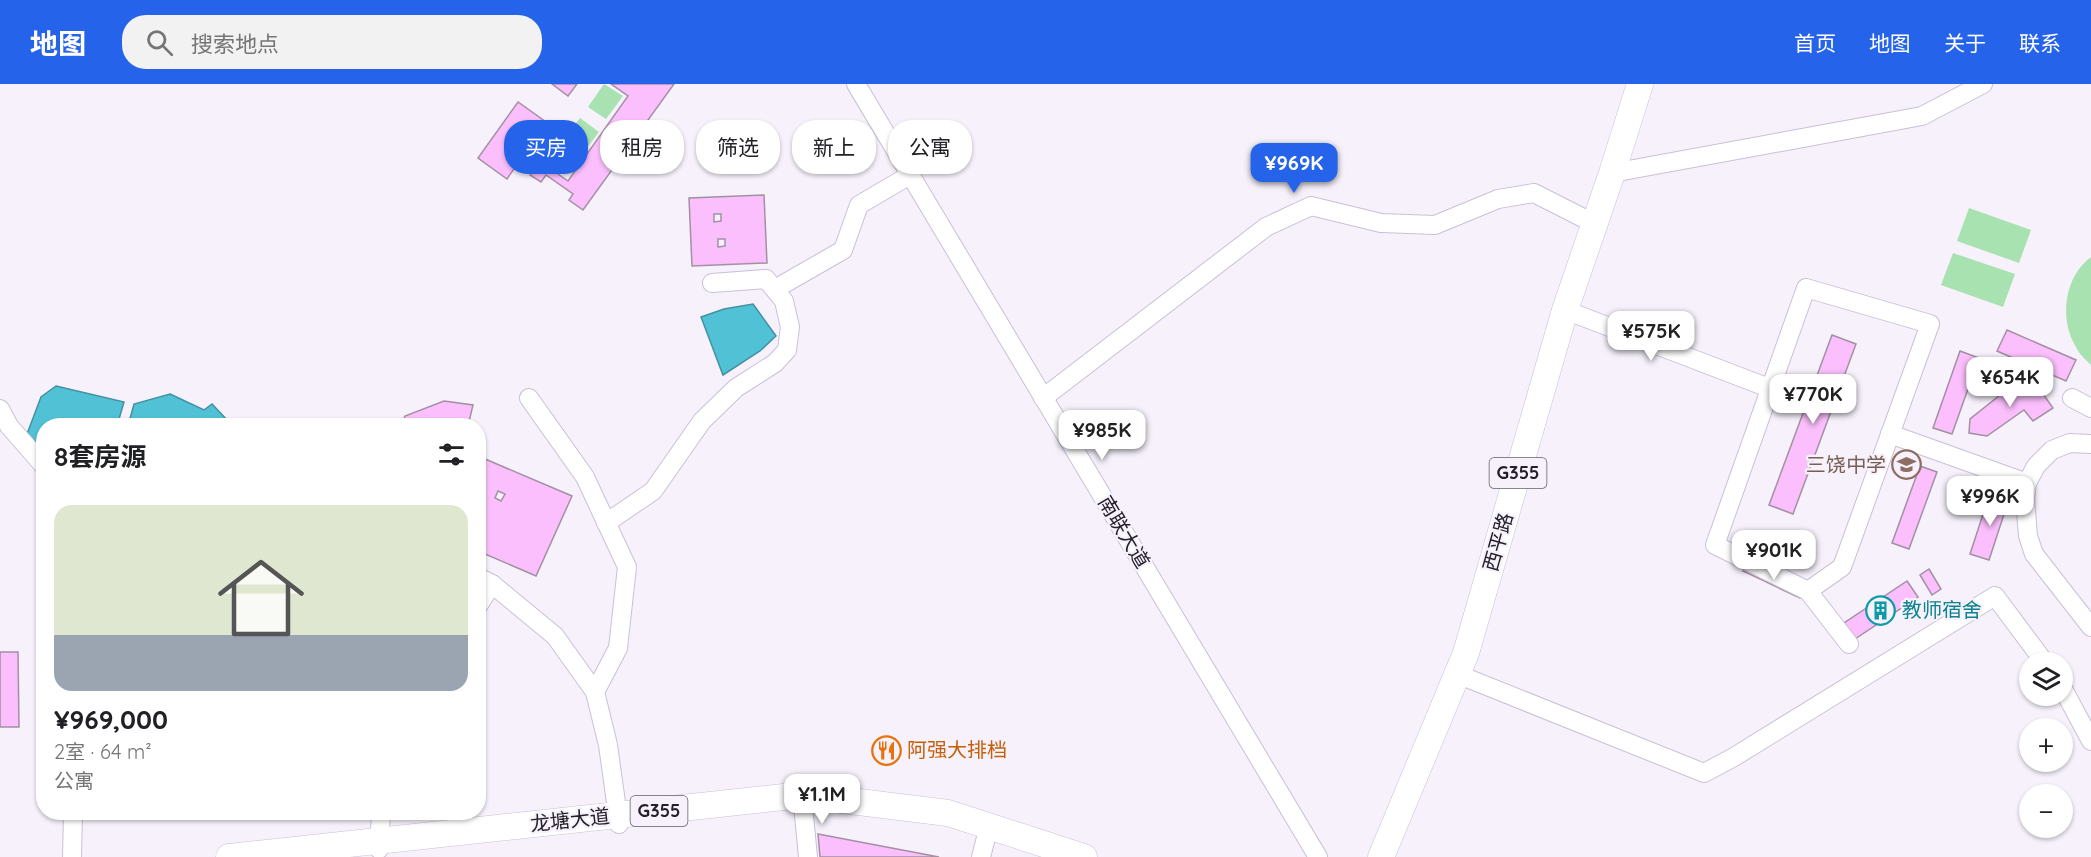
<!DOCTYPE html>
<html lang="zh">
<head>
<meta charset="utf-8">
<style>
	:root { --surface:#fff; --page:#f2f2f2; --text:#202124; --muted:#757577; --line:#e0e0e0; --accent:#2563eb }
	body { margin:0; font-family:Quicksand,"Noto Sans SC",sans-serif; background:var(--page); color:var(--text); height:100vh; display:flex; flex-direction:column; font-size:22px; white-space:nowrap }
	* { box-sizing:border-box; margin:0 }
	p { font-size:20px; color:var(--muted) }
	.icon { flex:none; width:33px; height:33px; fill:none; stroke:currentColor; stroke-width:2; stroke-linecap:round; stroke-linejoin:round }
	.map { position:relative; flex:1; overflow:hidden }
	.drawer { position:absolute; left:36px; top:334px; width:450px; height:402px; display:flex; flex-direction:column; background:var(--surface); border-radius:24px; box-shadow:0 2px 4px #0004 }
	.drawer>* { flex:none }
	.banner { position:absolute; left:504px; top:36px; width:570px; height:54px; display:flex; gap:12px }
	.tools { position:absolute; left:2019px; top:568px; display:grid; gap:12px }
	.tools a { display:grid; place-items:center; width:54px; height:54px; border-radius:50%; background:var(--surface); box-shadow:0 2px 4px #0004; font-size:30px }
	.price { position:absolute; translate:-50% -51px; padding:0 14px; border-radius:12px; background:#fff; color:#222; font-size:20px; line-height:39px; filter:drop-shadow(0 2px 3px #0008) }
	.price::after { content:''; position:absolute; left:50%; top:36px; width:18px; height:14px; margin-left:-9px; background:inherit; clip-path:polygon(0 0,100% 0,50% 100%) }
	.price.selected { background:var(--accent); color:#fff }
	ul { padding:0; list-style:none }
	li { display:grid; align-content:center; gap:12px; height:318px; padding:0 18px }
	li+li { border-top:2px solid var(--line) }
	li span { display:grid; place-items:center; height:186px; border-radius:18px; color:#555 }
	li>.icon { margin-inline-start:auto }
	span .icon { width:108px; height:108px; fill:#fffc; stroke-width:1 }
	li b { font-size:26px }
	h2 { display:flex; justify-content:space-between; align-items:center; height:72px; padding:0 18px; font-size:26px }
	.pill { padding:0 21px; border-radius:24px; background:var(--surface); box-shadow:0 2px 4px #0004; font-size:21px; line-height:54px }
	.pill.selected { background:var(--accent); color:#fff }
	header { display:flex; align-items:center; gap:36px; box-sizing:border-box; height:84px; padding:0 30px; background:var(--accent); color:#fff }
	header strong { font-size:28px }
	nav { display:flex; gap:33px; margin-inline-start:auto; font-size:21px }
	.search { width:420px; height:54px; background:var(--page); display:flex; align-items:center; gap:15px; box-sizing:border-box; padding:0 21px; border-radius:24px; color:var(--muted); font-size:22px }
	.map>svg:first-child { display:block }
	.green { fill:#a9e2b1 }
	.water { fill:#51c2d5; stroke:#4491a1; stroke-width:1.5 }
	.building { fill:#fabffc; stroke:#a390a3; stroke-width:1.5; fill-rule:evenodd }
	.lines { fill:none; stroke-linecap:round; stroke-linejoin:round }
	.minor-casing { stroke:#cac0d7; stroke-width:20 }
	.highway-casing { stroke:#cac0d7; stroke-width:27 }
	.minor { stroke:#fff; stroke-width:18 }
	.highway { stroke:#fff; stroke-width:26 }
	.labels { text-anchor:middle; stroke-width:4.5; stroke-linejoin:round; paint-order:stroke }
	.shield { fill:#f6f1fb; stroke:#635f68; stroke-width:1.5 }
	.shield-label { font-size:18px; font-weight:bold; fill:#242029 }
	.education-label { font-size:20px; fill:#785e54; stroke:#f6f1fb; text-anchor:end }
	.street-label { font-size:20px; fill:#242029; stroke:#f6f1fb }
	.culture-label { font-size:20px; fill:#0d838f; stroke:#f6f1fb; text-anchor:start }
	.food-label { font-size:20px; fill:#c56008; stroke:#f6f1fb; text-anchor:start }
</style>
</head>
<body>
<header>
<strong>地图</strong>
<div class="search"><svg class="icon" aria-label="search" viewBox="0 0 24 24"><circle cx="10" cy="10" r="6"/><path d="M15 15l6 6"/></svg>搜索地点</div>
<nav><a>首页</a><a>地图</a><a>关于</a><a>联系</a></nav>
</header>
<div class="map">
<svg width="2091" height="773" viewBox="0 0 2091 773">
	<rect width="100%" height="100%" fill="#f6f1fb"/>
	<g class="green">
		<path d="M604,0L623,12L606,35L588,23Z"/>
		<path d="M580,34L599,48L567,90L548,76Z"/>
		<path d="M1969,124L2031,146L2019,179L1957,157Z"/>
		<path d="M1953,169L2015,190L2003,223L1941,201Z"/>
		<path d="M2091,173V281C2086,276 2079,270 2076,263C2059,235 2064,193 2091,173Z"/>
	</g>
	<g class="water">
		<path d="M753,220L776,252L760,267L723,291L701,233L724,225Z"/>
		<path d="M56,302L124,318L117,342H44L43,367L27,350L41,313Z"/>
		<path d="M170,310L204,326L212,320L227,336L224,342H128L134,320Z"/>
	</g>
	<g class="building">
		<path d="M552,0H577L568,12Z"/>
		<path d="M611,0H674L583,126L569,116L573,110L546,91L541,98L530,91L536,83L522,73L507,95L478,74L518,18L546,38L525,67L568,97L628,12Z"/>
		<path d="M764,111L767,179L692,182L689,114ZM714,130H721V137L714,138ZM718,155H725V162L718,163Z"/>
		<path d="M2007,246L2076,276L2066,297L1997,267Z"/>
		<path d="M1832,251L1856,260L1793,430L1769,421Z"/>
		<path d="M1960,267L1979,274L1952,350L1933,344Z"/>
		<path d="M2019,296L2036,300L2053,324L2033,337L2024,326L1987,352L1969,349L1970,335Z"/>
		<path d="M444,317L473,321L468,342H400L405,332Z"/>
		<path d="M478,372L572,412L536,492L478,467V406L483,400L478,398ZM498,407L505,410L501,417L495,414Z"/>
		<path d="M1920,382L1937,388L1909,465L1892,459Z"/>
		<path d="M1990,409L2009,415L1989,476L1970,470Z"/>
		<path d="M1747,480L1804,507L1800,514L1743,487Z"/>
		<path d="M1929,485L1941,505L1932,511L1920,491Z"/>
		<path d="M1907,497L1918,513L1855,555L1844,539Z"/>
		<path d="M0,568H18L19,643H0Z"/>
		<path d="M818,750L939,773H820Z"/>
	</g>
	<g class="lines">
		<defs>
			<g id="minor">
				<path d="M856,0L1318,773"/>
				<path d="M1612,89L1922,32L1983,0"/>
				<path d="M775,205L843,166L859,121L910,91"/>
				<path d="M1565,226L1769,304"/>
				<path d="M529,314L585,393L627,483L618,564L595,608"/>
				<path d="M1043,314L1266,143L1311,122L1381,139L1435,141L1498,115L1534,109L1595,140"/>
				<path d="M2072,314L2091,324"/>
				<path d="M0,325L9,342L44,382"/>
				<path d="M1890,350L2027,399"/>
				<path d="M2091,360L2070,359L2052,366L2036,382L2027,399L2025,415L2028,452L2034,470L2091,543"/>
				<path d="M606,439L653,407L702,337L736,304L775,279L787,266L790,243L784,217L766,195L712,199"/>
				<path d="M478,493L492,500L555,552L595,608L608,661L619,740"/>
				<path d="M1808,507L1842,483L1930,240L1806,204L1715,461L1808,507L1849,560"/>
				<path d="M478,522L492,500"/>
				<path d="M1457,590L1704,689L1734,673L1995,512L2045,579"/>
				<path d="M2062,603L2091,657"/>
				<path d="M802,711L808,773"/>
				<path d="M379,765L381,729"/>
				<path d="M72,773L73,729"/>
				<path d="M981,773L989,742"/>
			</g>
			<g id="highway">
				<path d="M229,773L802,711L948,729L1084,773"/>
				<path d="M1381,773L1466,569L1565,226L1612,89L1640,0"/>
			</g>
		</defs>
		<use href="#minor" class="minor-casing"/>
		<use href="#highway" class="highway-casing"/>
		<use href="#minor" class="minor"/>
		<use href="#highway" class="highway"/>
	</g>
	<defs>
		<symbol id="school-ring" viewBox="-11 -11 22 22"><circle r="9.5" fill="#f6f1fb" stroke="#8d6e63" stroke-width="1.5"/><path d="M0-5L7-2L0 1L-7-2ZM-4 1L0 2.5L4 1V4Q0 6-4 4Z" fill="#8d6e63"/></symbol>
		<symbol id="building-ring" viewBox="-11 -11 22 22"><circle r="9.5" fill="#f6f1fb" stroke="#0f9aa8" stroke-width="1.5"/><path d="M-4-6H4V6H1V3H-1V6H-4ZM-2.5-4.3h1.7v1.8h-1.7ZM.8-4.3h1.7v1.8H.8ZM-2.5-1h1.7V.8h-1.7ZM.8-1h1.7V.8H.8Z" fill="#0f9aa8"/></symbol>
		<symbol id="restaurant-ring" viewBox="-11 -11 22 22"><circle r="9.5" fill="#f6f1fb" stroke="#e8710a" stroke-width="1.5"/><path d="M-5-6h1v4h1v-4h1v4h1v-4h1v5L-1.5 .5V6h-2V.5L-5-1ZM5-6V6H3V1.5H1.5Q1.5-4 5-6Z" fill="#e8710a"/></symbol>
	</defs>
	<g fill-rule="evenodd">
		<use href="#school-ring" x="1890" y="364" width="33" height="33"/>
		<use href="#building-ring" x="1864" y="510" width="33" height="33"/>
		<use href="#restaurant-ring" x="870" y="650" width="33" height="33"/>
	</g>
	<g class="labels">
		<g class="shield">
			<rect x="1489.5" y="374" width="57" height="30" rx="4.5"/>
			<rect x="630.5" y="712" width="57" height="30" rx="4.5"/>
		</g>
		<g class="shield-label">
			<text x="1518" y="395">G355</text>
			<text x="659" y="733">G355</text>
		</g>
		<g class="education-label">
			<text x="1886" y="388">三饶中学</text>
		</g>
		<g class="street-label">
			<text transform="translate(1124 448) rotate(59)" y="7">南联大道</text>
			<text transform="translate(1498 458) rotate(-74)" y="7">西平路</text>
			<text transform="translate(570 736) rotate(-6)" y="7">龙塘大道</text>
		</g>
		<g class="culture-label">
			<text x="1902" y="533">教师宿舍</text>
		</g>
		<g class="food-label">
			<text x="907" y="673">阿强大排档</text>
		</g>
	</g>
</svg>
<div class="tools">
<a><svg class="icon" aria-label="layers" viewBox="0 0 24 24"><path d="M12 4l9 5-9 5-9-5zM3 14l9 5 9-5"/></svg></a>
<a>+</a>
<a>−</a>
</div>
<b class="price selected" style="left:1294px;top:110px">¥969K</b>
<b class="price" style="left:1651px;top:278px">¥575K</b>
<b class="price" style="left:2010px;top:324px">¥654K</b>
<b class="price" style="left:1813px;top:341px">¥770K</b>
<b class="price" style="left:1102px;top:377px">¥985K</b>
<b class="price" style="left:1990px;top:443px">¥996K</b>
<b class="price" style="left:1774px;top:497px">¥901K</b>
<b class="price" style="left:822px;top:741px">¥1.1M</b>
<div class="banner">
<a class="pill selected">买房</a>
<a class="pill">租房</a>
<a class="pill">筛选</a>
<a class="pill">新上</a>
<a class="pill">公寓</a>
</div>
<section class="drawer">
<h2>8套房源<svg class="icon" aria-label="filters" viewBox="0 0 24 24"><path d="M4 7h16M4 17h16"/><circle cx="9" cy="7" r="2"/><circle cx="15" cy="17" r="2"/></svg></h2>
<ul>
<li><span style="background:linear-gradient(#dfe7d0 70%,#9aa5b1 0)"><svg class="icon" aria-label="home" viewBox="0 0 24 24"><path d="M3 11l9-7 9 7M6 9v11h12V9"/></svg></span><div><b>¥969,000</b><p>2室 · 64 m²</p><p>公寓</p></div></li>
</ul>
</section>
</div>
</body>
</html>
